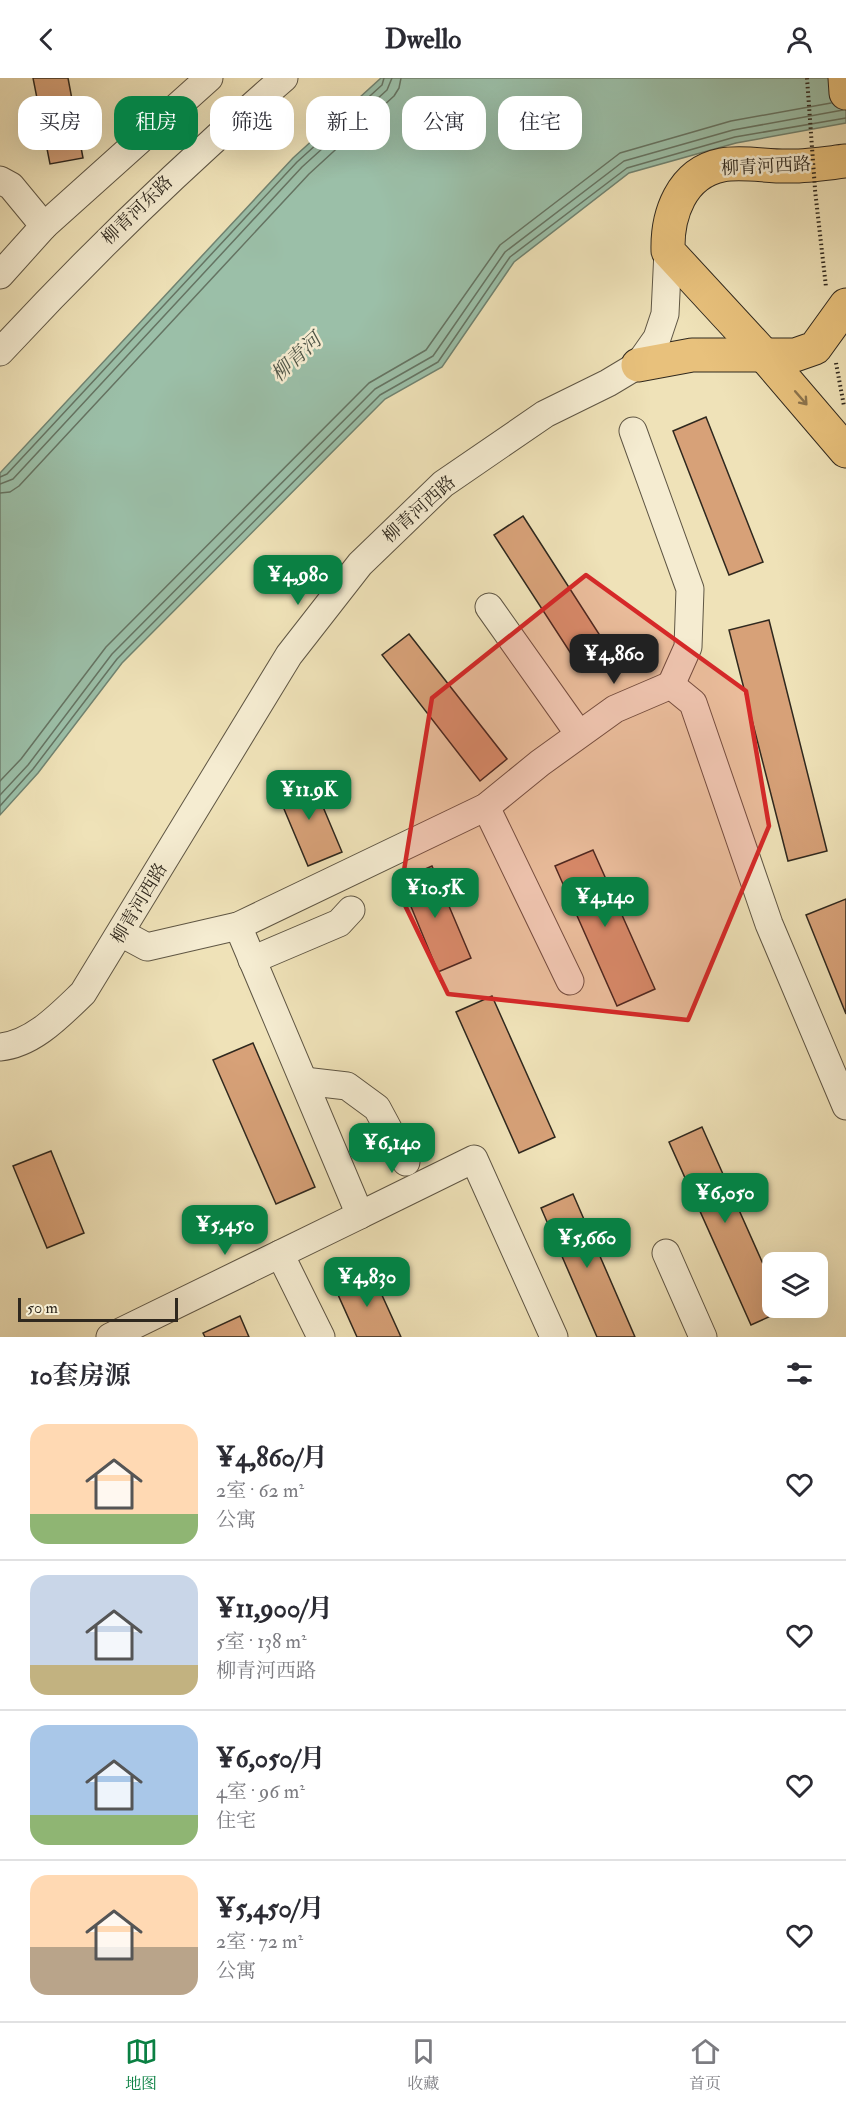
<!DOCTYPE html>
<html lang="zh">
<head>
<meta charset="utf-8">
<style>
	:root { --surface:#fff; --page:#f2f2f3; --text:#2b2b33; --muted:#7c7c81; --line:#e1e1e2; --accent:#0b8043 }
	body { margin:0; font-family:"IM FELL Double Pica","Noto Serif SC",serif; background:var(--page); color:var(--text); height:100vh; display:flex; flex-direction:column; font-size:22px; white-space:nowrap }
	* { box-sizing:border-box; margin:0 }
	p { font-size:20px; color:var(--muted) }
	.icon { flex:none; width:33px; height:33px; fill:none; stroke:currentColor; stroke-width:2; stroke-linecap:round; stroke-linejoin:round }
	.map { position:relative; height:1259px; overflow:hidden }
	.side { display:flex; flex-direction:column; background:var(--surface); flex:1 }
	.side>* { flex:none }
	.hud { position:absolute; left:18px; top:18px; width:810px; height:54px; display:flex; gap:12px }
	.fabs { position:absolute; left:762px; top:1174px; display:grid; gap:12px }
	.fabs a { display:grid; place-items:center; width:66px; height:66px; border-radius:12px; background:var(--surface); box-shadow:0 6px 24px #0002; font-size:30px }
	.scale { position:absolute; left:18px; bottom:15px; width:160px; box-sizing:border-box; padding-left:6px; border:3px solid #2f281e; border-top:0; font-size:16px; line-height:21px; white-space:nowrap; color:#2f281e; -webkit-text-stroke:4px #f5ecd1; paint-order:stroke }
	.price { position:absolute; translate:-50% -51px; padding:0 14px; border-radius:12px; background:var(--accent); color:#fff; font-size:20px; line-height:39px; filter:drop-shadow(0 2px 3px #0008) }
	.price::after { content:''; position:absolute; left:50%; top:36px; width:18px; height:14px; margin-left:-9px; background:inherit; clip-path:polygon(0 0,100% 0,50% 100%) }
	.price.selected { background:#222; color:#fff }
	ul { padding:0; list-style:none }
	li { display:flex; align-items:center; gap:18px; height:150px; padding:0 30px }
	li+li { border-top:2px solid var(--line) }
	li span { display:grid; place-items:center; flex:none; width:168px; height:120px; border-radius:18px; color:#555 }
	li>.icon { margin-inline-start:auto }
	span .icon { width:72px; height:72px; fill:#fffc; stroke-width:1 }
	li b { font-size:26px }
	h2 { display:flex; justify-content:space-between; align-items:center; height:72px; padding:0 30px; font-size:26px }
	.pill { padding:0 21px; border-radius:18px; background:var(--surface); box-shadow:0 6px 24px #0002; font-size:21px; line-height:54px }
	.pill.selected { background:var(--accent); color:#fff }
	header { display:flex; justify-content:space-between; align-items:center; height:78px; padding:0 30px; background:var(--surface); font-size:27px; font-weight:800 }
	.tab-bar { display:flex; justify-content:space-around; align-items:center; height:84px; border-top:2px solid var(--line); background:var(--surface); font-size:16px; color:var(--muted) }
	.tab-bar a { display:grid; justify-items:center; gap:3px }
	.tab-bar .selected { color:var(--accent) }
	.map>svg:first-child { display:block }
	.water { fill:#9bbfa8; stroke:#708371; stroke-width:1.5 }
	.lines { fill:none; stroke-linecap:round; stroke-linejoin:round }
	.shore { stroke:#657463; stroke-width:1.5 }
	.building { fill:#d7a178; stroke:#2f281e; stroke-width:1.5 }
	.minor-casing { stroke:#5f5644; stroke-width:29 }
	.major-casing { stroke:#2f281e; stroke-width:35 }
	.path { stroke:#2f281e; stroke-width:4; stroke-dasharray:1.5 3; stroke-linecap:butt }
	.minor { stroke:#f5ecd1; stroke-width:27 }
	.major { stroke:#e8c17c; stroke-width:33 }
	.path-bridge { stroke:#2f281e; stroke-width:4; stroke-dasharray:1.5 3; stroke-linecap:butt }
	.oneway { stroke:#8c744d }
	.marked { fill:#d62828; fill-opacity:0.2; stroke:#d62828; stroke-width:4.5; stroke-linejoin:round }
	.labels { text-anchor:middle; stroke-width:5; stroke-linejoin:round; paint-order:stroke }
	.street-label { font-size:18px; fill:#2f281e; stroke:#f5ecd1 }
	.water-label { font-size:20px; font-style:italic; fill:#4f5547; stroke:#f5ecd1 }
</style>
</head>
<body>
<header><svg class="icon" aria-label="back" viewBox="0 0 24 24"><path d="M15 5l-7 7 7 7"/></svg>Dwello<svg class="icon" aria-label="person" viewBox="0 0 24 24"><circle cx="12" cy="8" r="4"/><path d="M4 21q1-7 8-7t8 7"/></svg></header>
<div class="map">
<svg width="846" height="1259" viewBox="0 0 846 1259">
	<rect width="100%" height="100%" fill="#efe2b8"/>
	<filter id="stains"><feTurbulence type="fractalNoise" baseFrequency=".00333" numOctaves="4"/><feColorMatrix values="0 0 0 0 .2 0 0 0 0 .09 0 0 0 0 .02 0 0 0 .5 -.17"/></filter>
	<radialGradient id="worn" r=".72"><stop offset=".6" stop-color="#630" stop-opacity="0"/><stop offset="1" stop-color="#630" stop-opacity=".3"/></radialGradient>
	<path class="water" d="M381,0H846V45L736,65L629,95L514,184L442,289L385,321L122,585L38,695L0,737V395L293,80Z"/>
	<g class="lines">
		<g class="shore">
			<path d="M0,399L7,396L297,84L382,7L384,0"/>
			<path d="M0,406L13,401L302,89L387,12L392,0"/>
			<path d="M0,415L10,414L19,408L309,96L394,18L399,10L401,0"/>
			<path d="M0,703L21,681L106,569L369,305L426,272L500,167L620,75L731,43L831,25"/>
			<path d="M0,717L28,687L112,576L375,311L433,278L505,174L624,83L733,52L843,32"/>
			<path d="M0,728L33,691L117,581L380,317L438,284L510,179L627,90L735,59L846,40"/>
		</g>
	</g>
	<g class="building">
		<path d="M33,0H68L83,80L50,86Z"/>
		<path d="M706,339L763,484L729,497L673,353Z"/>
		<path d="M523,438L608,570L579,588L494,457Z"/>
		<path d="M769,542L827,773L788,783L729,552Z"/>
		<path d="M409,556L507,681L480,703L382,577Z"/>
		<path d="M310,698L342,774L308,788L276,712Z"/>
		<path d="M593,772L655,911L617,928L555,788Z"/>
		<path d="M432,788L471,880L438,894L400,802Z"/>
		<path d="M846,821V936L806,837Z"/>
		<path d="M492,918L555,1059L519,1075L456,934Z"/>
		<path d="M253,965L315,1109L276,1126L213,982Z"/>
		<path d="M702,1049L772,1206V1230L784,1232L751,1247L669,1064Z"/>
		<path d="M51,1073L84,1155L47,1170L13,1088Z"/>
		<path d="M573,1116L635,1259H597L541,1130Z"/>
		<path d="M371,1193L401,1259H357L335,1210Z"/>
		<path d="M240,1238L249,1259H205L203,1255Z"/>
	</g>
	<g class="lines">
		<defs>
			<g id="minor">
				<path d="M0,102L11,108L44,148"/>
				<path d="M0,197L44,148L209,0"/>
				<path d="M0,274C90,177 184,86 284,0"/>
				<path d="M633,353L690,511L688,569L671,607"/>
				<path d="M489,529L579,656"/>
				<path d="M486,729L570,903"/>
				<path d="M238,848L360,1137L474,1081L554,1259"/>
				<path d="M121,855L147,869L238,848L486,729L540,685L615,631L671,607L693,625L769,846L846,1028"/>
				<path d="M252,882L339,845L351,832"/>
				<path d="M0,969C33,966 60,937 83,915L289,577L360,486L443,406L545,336L608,305L638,287L657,260L665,236L668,173"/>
				<path d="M304,1003L347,1008L377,1030L406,1084"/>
				<path d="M666,1175L703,1259"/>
				<path d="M280,1176L321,1259"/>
				<path d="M110,1259L360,1137"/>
			</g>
			<g id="major">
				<path d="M845,0L846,15"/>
				<path d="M846,83C828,85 809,88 791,88C769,89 743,83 722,87C681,95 667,137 668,173L763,276L846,373"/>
				<path d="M638,287L692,277H795L815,270L846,227"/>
			</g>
		</defs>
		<use href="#minor" class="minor-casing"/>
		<use href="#major" class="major-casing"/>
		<g class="path">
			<path d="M815,112L826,209"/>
			<path d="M836,285L844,328"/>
		</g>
		<use href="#minor" class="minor"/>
		<use href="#major" class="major"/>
		<path class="path-bridge" d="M807,0L815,111"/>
	</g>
	<defs><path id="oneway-shaft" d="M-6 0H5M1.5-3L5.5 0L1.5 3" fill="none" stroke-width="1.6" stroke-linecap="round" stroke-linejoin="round" transform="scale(1.5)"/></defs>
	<use class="oneway" href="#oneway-shaft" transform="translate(801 320) rotate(49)"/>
	<path class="marked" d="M586,497L746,613L769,748L688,942L448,916L400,817L432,620Z"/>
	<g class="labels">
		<g class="street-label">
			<text transform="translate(766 88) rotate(-3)" y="6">柳青河西路</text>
			<text transform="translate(137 132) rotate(-44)" y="6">柳青河东路</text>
			<text transform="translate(419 431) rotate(-42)" y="6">柳青河西路</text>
			<text transform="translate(139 825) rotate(-59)" y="6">柳青河西路</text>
		</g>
		<g class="water-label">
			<text transform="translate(296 279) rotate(-43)" y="7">柳青河</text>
		</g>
	</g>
	<rect width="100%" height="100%" filter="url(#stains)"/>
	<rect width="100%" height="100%" fill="url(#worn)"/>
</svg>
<div class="fabs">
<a><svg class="icon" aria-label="layers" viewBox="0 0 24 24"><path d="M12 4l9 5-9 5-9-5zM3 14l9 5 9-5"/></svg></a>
</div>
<div class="scale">50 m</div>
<b class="price" style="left:298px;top:528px">¥4,980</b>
<b class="price selected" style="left:614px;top:607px">¥4,860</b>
<b class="price" style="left:309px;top:743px">¥11.9K</b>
<b class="price" style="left:435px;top:841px">¥10.5K</b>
<b class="price" style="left:605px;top:850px">¥4,140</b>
<b class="price" style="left:392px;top:1096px">¥6,140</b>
<b class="price" style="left:725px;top:1146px">¥6,050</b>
<b class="price" style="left:225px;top:1178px">¥5,450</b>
<b class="price" style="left:587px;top:1191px">¥5,660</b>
<b class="price" style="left:367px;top:1230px">¥4,830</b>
<div class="hud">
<a class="pill">买房</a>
<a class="pill selected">租房</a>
<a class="pill">筛选</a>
<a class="pill">新上</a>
<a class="pill">公寓</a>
<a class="pill">住宅</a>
</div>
</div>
<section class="side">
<h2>10套房源<svg class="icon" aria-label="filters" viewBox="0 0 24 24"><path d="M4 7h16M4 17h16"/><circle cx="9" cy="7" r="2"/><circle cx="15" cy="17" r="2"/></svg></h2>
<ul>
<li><span style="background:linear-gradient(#ffd9b3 75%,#8fb573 0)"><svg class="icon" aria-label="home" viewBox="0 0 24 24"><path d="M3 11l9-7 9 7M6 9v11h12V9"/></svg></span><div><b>¥4,860/月</b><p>2室 · 62 m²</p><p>公寓</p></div><svg class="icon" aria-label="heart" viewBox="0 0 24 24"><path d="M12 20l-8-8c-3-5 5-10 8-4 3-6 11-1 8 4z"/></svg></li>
<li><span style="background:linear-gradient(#c9d6e8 75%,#c2b280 0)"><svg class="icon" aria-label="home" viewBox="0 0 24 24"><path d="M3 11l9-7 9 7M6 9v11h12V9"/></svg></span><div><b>¥11,900/月</b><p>5室 · 138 m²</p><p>柳青河西路</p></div><svg class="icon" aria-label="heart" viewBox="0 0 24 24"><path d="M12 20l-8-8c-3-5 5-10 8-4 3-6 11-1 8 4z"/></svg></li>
<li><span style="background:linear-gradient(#a9c7e8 75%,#8fb573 0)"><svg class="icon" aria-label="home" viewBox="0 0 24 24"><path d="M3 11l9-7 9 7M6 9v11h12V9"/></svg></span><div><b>¥6,050/月</b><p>4室 · 96 m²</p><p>住宅</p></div><svg class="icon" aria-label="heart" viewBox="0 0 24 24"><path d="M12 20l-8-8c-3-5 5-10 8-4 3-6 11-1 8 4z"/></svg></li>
<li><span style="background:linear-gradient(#ffd9b3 60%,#b9a48a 0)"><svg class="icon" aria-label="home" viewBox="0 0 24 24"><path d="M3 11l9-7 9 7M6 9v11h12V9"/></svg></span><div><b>¥5,450/月</b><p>2室 · 72 m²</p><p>公寓</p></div><svg class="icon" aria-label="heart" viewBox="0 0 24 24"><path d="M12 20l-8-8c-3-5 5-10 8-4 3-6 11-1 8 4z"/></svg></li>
</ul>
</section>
<nav class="tab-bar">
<a class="selected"><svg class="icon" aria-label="map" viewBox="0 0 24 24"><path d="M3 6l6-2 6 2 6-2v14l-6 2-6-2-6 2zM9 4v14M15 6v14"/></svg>地图</a>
<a><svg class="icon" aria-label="saved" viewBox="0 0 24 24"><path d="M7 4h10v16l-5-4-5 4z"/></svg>收藏</a>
<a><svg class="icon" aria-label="home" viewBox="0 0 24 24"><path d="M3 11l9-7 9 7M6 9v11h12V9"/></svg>首页</a>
</nav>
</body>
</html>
